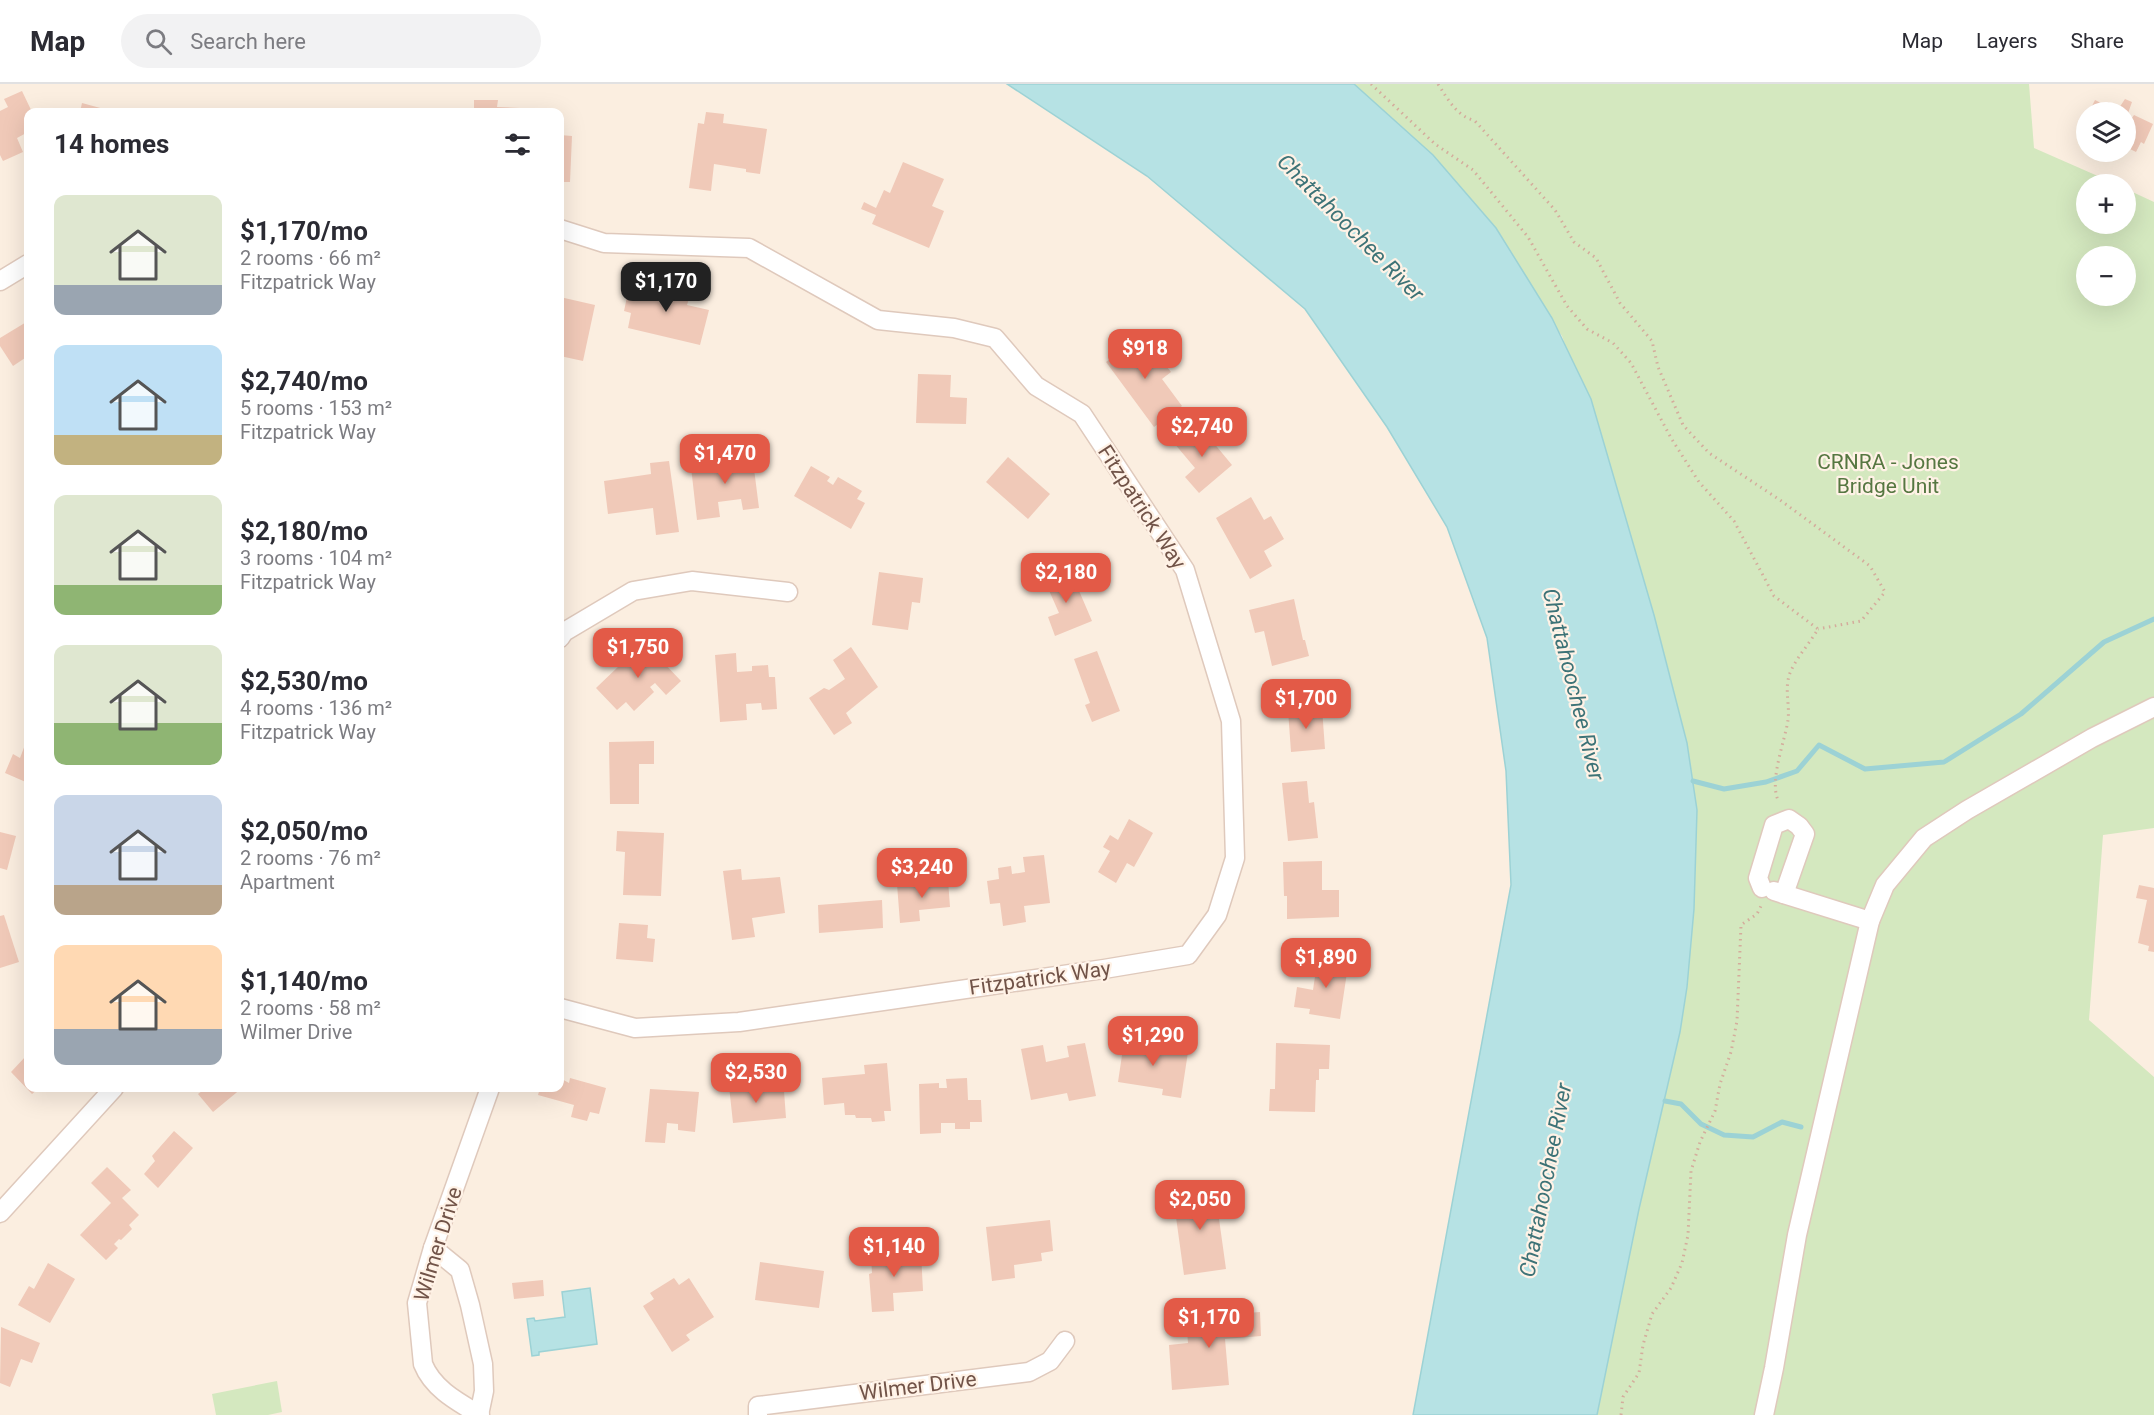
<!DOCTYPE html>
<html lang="en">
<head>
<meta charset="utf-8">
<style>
	:root { --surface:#fff; --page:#f2f2f3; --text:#2b2b33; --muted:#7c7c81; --line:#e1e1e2; --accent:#e35a47 }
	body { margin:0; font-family:Roboto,sans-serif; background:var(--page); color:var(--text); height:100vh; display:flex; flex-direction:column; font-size:22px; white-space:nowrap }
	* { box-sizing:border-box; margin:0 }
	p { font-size:20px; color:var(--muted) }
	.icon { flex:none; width:33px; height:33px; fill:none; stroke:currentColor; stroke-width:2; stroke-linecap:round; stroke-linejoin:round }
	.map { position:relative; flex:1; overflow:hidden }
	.side { position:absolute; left:24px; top:24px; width:540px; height:984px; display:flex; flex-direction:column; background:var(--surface); border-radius:12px; box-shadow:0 6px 24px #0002 }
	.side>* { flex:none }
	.buttons { position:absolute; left:2076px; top:18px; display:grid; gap:12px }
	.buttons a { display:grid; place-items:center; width:60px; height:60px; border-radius:50%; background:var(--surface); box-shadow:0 6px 24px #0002; font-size:30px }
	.price { position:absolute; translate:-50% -51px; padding:0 14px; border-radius:12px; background:var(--accent); color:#fff; font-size:20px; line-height:39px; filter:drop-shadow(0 2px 3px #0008) }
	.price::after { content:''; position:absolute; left:50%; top:36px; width:18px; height:14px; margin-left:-9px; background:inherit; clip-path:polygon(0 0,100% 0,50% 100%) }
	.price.active { background:#222; color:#fff }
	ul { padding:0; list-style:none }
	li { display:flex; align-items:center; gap:18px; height:150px; padding:0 30px }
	li span { display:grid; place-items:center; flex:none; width:168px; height:120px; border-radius:12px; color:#555 }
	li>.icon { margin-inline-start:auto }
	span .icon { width:72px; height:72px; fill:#fffc; stroke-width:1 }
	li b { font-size:26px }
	h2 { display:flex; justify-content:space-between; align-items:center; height:72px; padding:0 30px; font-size:26px }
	header { display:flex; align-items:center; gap:36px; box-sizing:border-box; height:84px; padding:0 30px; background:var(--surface); border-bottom:2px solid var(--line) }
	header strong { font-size:28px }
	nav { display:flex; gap:33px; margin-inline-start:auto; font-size:21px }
	.search { width:420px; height:54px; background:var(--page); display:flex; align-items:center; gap:15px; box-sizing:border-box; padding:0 21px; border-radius:33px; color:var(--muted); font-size:22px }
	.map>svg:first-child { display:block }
	.green { fill:#d4e8bf; fill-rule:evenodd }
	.water { fill:#b6e2e4; stroke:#9cd2d5; stroke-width:1.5 }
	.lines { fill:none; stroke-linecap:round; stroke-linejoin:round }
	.stream { stroke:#9cd2d5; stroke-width:5 }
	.building { fill:#f0c9b8 }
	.minor-casing { stroke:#dfc9bc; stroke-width:21 }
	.path { stroke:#d4ac9c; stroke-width:3; stroke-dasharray:1.5 4.5; stroke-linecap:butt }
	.minor { stroke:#fff; stroke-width:18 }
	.labels { text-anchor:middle; stroke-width:4.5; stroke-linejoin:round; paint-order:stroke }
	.park-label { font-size:21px; fill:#567741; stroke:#fff2e6 }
	.street-label { font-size:21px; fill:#715348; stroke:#fff2e6 }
	.water-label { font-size:22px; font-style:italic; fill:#3d7377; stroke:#fff2e6 }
</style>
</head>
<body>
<header>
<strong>Map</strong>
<div class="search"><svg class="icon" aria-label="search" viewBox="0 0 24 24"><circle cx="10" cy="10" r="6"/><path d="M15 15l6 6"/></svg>Search here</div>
<nav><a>Map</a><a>Layers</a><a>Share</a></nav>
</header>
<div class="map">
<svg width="2154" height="1331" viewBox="0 0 2154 1331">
	<rect width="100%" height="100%" fill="#fbeee0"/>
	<g class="green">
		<path d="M1335,0H2029L2034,64L2116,100H2086V140H2126V105L2154,118V744L2103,751L2089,936L2154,993V1331H1587L1598,356L1562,252L1465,114ZM2086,172H2126V212H2086Z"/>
		<path d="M277,1297L282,1328L268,1331H216L212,1310Z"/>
	</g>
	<g class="water">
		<path d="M1007,0H1354L1433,71L1496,144L1552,234L1591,315L1654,531L1687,659L1697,726L1694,825L1687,903L1680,948L1639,1125L1597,1331H1413L1511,801L1506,687L1487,554L1447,443L1387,343L1305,225L1147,92Z"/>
		<path d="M590,1204L597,1260L539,1268V1271L532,1272L527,1235L534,1234L535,1237L565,1233L562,1208Z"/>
	</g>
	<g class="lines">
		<g class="stream">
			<path d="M1693,697L1724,705L1766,698L1797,687L1819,661L1865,685L1944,678L2021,630L2104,558L2154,535"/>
			<path d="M1665,1017L1681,1020L1701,1040L1724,1051L1753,1053L1782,1038L1801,1043"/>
		</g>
	</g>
	<g class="building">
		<path d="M22,7L32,28H28V48L17,54L23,68L3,77L0,71V27L8,23L4,15Z"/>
		<path d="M2125,15L2132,18L2127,32L2132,34L2134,31L2153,40L2144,60L2141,58L2136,68L2126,63V28H2089L2095,16L2107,22L2108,18L2119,24Z"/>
		<path d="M474,16H498L497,23L542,25V28H437V25L474,26Z"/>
		<path d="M82,19L115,28H80Z"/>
		<path d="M706,28L724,30L723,39L767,45L760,90L746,88V85L714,80L711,107L689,104L698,39L704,40Z"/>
		<path d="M2086,33V56L2078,52Z"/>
		<path d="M560,51L572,52L570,98H560Z"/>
		<path d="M903,78L944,95L932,122L944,127L929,164L872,140L876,131L861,125L864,118L876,124L884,106L890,109Z"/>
		<path d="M641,196L691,208L687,221L709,226L700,261L628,244L631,229L624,227L627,213L637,215Z"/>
		<path d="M560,213L595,221L583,277L560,272Z"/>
		<path d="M28,237V272L13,282L0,262V254Z"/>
		<path d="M1140,253L1148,263L1152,260L1164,276L1162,277L1171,288L1162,295L1182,322L1154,343L1106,278Z"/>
		<path d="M918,290L951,291L950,313L967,314L966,340L916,339Z"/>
		<path d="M1198,340L1232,381L1199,409L1185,393L1195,384L1174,359Z"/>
		<path d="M752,369L759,424L743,426L741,415L718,418L720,433L697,436L691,383L727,379L726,372Z"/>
		<path d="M1008,373L1050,410L1028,435L986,398Z"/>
		<path d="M669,377L679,448L656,451L653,424L608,430L604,397L651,390L650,379Z"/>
		<path d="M811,382L830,393L827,397L833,401L838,393L862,407L857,415L865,419L851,445L794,412Z"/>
		<path d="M1251,413L1264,436L1271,432L1284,455L1264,467L1272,482L1250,495L1216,434Z"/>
		<path d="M1066,486L1073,503L1077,502L1092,537L1055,552L1048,533L1059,529L1044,495Z"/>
		<path d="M879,488L923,494L920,519L912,518L908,546L872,541Z"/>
		<path d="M1294,515L1303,556H1305L1309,572L1272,582L1264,547L1255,549L1249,526Z"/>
		<path d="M644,558L681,597L666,611L655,599L650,603L654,608L634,627L626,618L617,626L596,604Z"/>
		<path d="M851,563L878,603L846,629L852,639L834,651L809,614L824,604L829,606L845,595L833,576Z"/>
		<path d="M1097,567L1120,627L1092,638L1085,621L1090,619L1074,575Z"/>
		<path d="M736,569L737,588L752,587V582L768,581L769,593H775L777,625L762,626L761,619L746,620L747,636L720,638L715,571Z"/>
		<path d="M1322,624L1325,665L1291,668L1288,626Z"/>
		<path d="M28,653V699L5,689L13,670L20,674Z"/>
		<path d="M654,657V680H639V720H610L609,658Z"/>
		<path d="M1307,697L1309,719L1314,718L1318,754L1288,757L1282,699Z"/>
		<path d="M1129,735L1153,749L1134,783L1127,779L1116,799L1098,788L1110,767L1103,763L1110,751L1118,756Z"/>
		<path d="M617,747L664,749L661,812L623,811L625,768L616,767Z"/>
		<path d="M0,748L16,752L7,786L0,784Z"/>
		<path d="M1044,771L1050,819L1024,822L1026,838L1003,842L1000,819L990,820L987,797L999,795L998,784L1011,782L1012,790L1025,788L1023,773Z"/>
		<path d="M1322,777V806H1339V833L1287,835V812H1284L1283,778Z"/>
		<path d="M741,785L742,796L780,793L785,829L752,834L755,853L732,856L723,787Z"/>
		<path d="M948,796L950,823L919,826L920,837L900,839L897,800Z"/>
		<path d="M2139,801L2154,804V868L2148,867L2149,862L2138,859L2147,816L2136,814Z"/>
		<path d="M882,816L883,844L819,849L818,821Z"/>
		<path d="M4,831L19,878L0,884V832Z"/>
		<path d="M619,839L648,841L647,854L655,855L653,878L616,875Z"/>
		<path d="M1325,871L1349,875L1340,935L1309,930L1310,925L1294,923L1297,903L1313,906L1317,879L1324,880Z"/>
		<path d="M1125,951L1147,954L1146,962L1188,968L1181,1014L1162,1011L1163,1005L1118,998Z"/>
		<path d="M1085,959L1096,1012L1069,1017L1067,1009L1031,1016L1021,965L1043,961L1046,978L1069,973L1067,962Z"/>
		<path d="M1276,959L1330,961L1329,985H1319V996H1316L1315,1028L1269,1027L1270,1005H1275Z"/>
		<path d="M26,972L28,974V1004H39L32,1010L11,988Z"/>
		<path d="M887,979L891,1027H884L885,1037L872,1038L871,1034H856L855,1031H845L844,1019L824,1021L822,994L865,990L864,981Z"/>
		<path d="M560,994L569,999L570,994L606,1004L599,1030L590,1028L587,1037L571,1033L574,1021L538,1011L540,1004H560Z"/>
		<path d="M967,994L968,1016H981L982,1038H970V1045H955V1039H941V1049L920,1050L919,1000L939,999V1004H947L946,995Z"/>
		<path d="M749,1000L750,1005L770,1003L771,1008L784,1007L786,1034L733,1039L729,1002Z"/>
		<path d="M206,1004H242L213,1028L198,1010Z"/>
		<path d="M650,1005L699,1008L695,1048L678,1046V1040L667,1039L665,1059L645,1058Z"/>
		<path d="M174,1047L193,1064L158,1104L144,1090L155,1077L152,1072Z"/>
		<path d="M107,1083L131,1106L122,1114L139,1131L129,1141L132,1145L121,1156L119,1155L114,1160L118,1164L106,1176L80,1151L111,1119L91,1099Z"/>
		<path d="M1214,1099L1226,1185L1184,1191L1175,1126L1186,1125L1183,1104Z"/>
		<path d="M1050,1136L1053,1167L1041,1169L1042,1177L1014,1181L1015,1194L992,1197L986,1143Z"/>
		<path d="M921,1168L923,1207L893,1209L894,1227L872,1228L869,1190L872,1189L871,1172Z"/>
		<path d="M760,1178L824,1187L819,1224L755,1216Z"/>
		<path d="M48,1179L75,1195L50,1239L18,1221L29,1202L34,1205Z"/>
		<path d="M674,1194L679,1201L689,1194L714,1233L686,1251L690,1256L672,1268L643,1222L654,1215L650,1209Z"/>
		<path d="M543,1196L544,1212L514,1215L512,1199Z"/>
		<path d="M1260,1228L1261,1252L1225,1255L1229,1301L1172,1306L1169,1261L1188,1259L1186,1234Z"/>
		<path d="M1,1243L40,1259L32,1279L21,1275L10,1303L0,1299Z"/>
	</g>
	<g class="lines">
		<defs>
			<g id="minor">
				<path d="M560,145L604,159L749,164L878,236L954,244L995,254L1036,302L1082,330L1185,486L1231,637L1235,774L1217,831L1188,871L1104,885L739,938L635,944L560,924"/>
				<path d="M0,197L28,180"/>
				<path d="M560,554L564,548L633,507L692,497L788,508"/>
				<path d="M1762,804L1758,794L1774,741L1789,735L1799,742L1805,750L1784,810"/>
				<path d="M1774,807L1870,837"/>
				<path d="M0,1129L114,1004"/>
				<path d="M433,1164L460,1186L470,1221L483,1280L484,1307L479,1331"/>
				<path d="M480,1331C458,1318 433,1305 423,1280L417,1219L433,1164L490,1004"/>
				<path d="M758,1331V1322L1029,1288L1050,1277L1065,1257"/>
				<path d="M1764,1331L1774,1284L1797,1151L1870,837L1885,801L1924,754L1967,726L2092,654L2154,623"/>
			</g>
		</defs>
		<use href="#minor" class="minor-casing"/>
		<g class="path">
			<path d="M1371,0L1435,60L1473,86L1528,153L1567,222L1587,245L1613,259L1631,279L1671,354L1699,398L1734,437L1774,512L1818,545C1810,559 1796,574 1790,589C1784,605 1790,620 1788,636C1785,657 1768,699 1779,718"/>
			<path d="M1438,0C1449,17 1456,31 1475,37L1555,126L1574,158L1596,174L1620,219L1652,257L1658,283L1683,341L1709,369L1780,416L1870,482L1885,508L1861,537L1818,545"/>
			<path d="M1621,1331L1623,1313L1639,1289L1643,1261L1652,1230L1671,1204L1682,1179L1688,1151L1691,1087L1700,1058L1715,1027L1720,1000L1731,968L1737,937L1741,841L1757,830L1761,822"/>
		</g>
		<use href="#minor" class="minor"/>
	</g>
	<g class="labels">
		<g class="park-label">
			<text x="1888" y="385">CRNRA - Jones<tspan x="1888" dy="24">Bridge Unit</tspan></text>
		</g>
		<g class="street-label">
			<text transform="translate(1142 423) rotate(57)" y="7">Fitzpatrick Way</text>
			<text transform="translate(1040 894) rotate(-8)" y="7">Fitzpatrick Way</text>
			<text transform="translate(438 1160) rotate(-73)" y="7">Wilmer Drive</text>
			<text transform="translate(918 1302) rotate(-7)" y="7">Wilmer Drive</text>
		</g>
		<g class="water-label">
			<text transform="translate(1351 143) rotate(45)" y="8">Chattahoochee River</text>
			<text transform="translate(1574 600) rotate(76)" y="8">Chattahoochee River</text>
			<text transform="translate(1545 1096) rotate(-79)" y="8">Chattahoochee River</text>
		</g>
	</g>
</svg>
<div class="buttons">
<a><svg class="icon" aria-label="layers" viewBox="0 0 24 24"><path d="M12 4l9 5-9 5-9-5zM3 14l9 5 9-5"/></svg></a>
<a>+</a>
<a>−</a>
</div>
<b class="price active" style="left:666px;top:229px">$1,170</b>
<b class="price" style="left:1145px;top:296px">$918</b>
<b class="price" style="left:1202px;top:374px">$2,740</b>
<b class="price" style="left:725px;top:401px">$1,470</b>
<b class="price" style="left:1066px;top:520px">$2,180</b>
<b class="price" style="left:638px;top:595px">$1,750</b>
<b class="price" style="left:1306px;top:646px">$1,700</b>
<b class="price" style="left:922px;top:815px">$3,240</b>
<b class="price" style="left:1326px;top:905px">$1,890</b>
<b class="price" style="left:1153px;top:983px">$1,290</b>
<b class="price" style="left:756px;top:1020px">$2,530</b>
<b class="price" style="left:1200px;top:1147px">$2,050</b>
<b class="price" style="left:894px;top:1194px">$1,140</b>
<b class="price" style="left:1209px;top:1265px">$1,170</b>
<section class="side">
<h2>14 homes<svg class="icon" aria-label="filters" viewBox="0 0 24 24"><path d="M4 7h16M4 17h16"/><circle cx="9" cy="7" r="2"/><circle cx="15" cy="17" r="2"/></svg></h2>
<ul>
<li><span style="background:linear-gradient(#dfe7d0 75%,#9aa5b1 0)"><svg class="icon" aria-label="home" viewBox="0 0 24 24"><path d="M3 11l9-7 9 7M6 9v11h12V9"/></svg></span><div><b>$1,170/mo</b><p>2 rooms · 66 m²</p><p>Fitzpatrick Way</p></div></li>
<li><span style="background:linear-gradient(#bfe0f5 75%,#c2b280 0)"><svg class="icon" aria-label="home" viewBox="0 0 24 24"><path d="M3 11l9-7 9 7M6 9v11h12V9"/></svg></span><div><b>$2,740/mo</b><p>5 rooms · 153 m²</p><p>Fitzpatrick Way</p></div></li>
<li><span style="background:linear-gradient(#dfe7d0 75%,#8fb573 0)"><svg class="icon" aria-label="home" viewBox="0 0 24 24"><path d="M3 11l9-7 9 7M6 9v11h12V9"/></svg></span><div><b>$2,180/mo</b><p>3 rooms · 104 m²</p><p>Fitzpatrick Way</p></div></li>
<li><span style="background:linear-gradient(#dfe7d0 65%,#8fb573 0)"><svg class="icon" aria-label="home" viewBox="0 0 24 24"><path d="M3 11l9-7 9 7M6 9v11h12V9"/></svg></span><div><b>$2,530/mo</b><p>4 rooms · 136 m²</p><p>Fitzpatrick Way</p></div></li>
<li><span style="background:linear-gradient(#c9d6e8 75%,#b9a48a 0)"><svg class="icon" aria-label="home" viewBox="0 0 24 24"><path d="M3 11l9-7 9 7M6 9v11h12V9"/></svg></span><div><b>$2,050/mo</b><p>2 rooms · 76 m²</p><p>Apartment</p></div></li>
<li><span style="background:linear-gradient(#ffd9b3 70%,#9aa5b1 0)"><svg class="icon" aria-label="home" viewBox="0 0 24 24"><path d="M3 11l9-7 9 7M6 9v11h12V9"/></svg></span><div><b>$1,140/mo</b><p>2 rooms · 58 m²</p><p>Wilmer Drive</p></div></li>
</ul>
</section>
</div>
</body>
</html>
